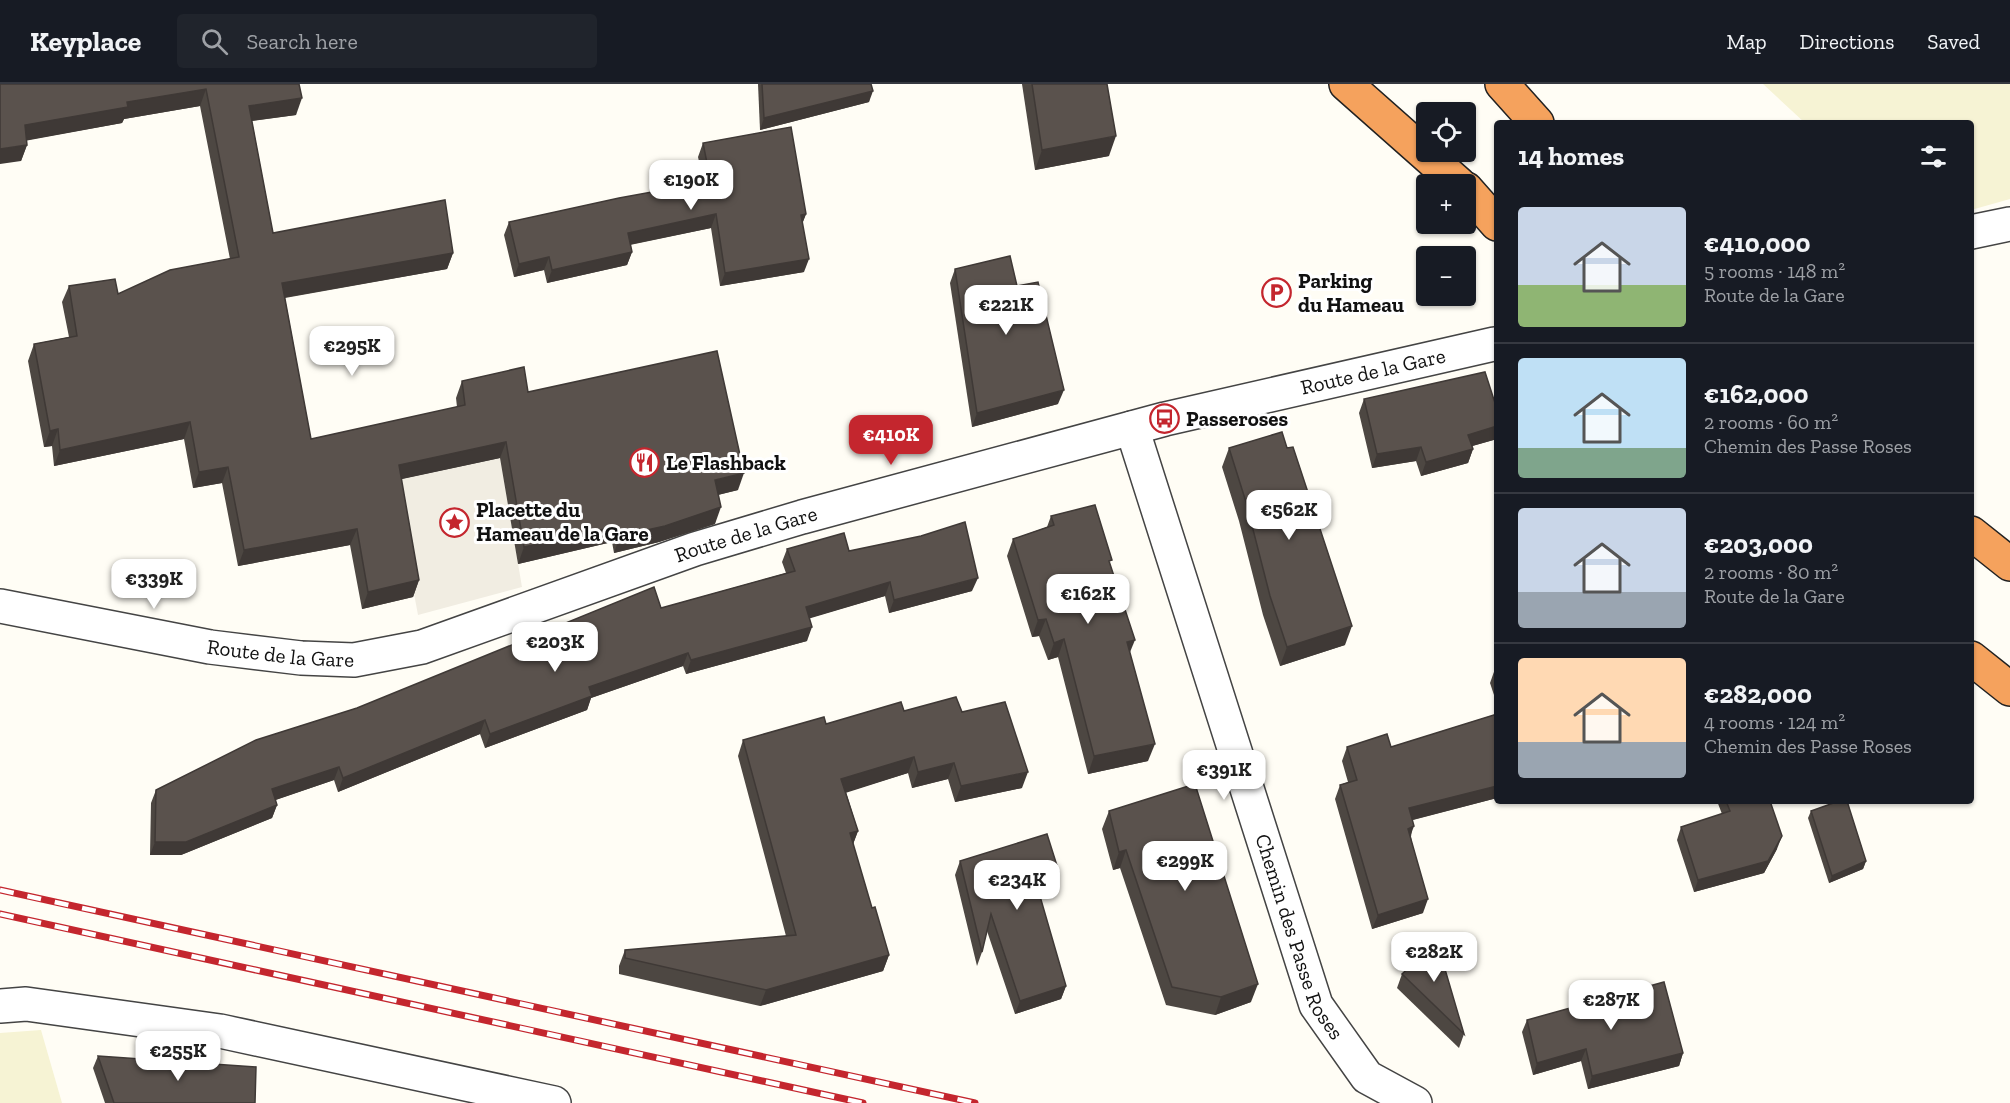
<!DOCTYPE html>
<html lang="en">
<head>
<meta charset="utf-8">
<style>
	:root { --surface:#171b24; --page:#20242c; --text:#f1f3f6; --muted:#9ea1a6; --line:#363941; --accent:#c4262e }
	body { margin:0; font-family:"Zilla Slab",serif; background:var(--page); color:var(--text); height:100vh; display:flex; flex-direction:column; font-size:22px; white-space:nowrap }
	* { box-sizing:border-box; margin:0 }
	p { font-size:20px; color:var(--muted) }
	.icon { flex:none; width:33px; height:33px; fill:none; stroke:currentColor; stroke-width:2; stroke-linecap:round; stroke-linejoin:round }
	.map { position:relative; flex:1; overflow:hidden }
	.details { position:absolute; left:1494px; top:36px; width:480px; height:684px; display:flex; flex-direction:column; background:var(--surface); border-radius:6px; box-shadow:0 2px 4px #0004 }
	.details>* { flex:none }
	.fabs { position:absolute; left:1416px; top:18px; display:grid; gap:12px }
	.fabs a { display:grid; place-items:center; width:60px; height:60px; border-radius:6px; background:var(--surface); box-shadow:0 2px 4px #0004; font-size:30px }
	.price { position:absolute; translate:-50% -51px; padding:0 14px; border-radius:12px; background:#fff; color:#222; font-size:20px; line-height:39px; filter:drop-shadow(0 2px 3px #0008) }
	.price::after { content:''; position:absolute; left:50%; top:36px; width:18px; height:14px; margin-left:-9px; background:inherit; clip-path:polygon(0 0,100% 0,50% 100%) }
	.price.on { background:var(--accent); color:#fff }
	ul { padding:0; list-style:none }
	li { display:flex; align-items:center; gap:18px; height:150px; padding:0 24px }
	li+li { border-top:2px solid var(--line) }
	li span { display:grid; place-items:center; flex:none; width:168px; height:120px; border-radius:6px; color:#555 }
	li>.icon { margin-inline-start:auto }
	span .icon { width:72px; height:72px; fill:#fffc; stroke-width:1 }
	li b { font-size:26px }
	h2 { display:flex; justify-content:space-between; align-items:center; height:72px; padding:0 24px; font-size:26px }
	header { display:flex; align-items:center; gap:36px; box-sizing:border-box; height:84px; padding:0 30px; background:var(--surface); border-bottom:2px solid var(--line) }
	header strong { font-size:28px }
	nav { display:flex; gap:33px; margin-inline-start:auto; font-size:21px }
	.search { width:420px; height:54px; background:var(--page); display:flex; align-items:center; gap:15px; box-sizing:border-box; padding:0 21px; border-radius:6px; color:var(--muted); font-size:22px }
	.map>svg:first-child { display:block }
	.farmland { fill:#f6f3d4 }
	.plaza { fill:#f1ede2 }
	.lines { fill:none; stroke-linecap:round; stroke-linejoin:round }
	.minor-casing { stroke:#444; stroke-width:36 }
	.tertiary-casing { stroke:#444; stroke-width:36 }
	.motorway-casing { stroke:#222; stroke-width:36 }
	.minor { stroke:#fff; stroke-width:33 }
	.tertiary { stroke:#fff; stroke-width:33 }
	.motorway { stroke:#f5a25d; stroke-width:33 }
	.rail-casing { stroke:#c4262e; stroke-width:7 }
	.rail { stroke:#fff; stroke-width:4.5; stroke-dasharray:14; stroke-linecap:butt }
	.wall { fill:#4d4742 }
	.shaded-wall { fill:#3f3936 }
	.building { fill:#5a524d; stroke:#3f3936; stroke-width:1.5 }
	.labels { text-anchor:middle; stroke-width:6; stroke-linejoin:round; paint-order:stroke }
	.poi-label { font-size:21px; font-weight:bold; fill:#111; stroke:#fff; text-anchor:start }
	.street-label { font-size:21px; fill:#111; stroke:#fff }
</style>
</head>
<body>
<header>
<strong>Keyplace</strong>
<div class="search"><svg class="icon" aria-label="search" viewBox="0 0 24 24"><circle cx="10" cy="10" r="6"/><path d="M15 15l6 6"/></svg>Search here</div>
<nav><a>Map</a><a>Directions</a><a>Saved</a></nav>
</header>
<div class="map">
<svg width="2010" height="1019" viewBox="0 0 2010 1019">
	<rect width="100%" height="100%" fill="#fffdf5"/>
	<g class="farmland">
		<path d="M1763,0H2010V115L1971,126V39H1805Z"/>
		<path d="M41,946L62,1019H0V949Z"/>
	</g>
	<path class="plaza" d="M500,374L522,503L418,531L393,397Z"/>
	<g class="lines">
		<defs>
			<g id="minor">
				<path id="s1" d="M1132,344L1316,921L1367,993L1415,1019"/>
				<path d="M0,922L26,920L220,947L554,1019"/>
			</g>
			<g id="tertiary">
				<path d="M1971,148L2010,140"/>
				<path id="s2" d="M0,522L210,563L301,574L354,576L422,563L695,465L802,433L1165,335L1494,260"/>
			</g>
			<g id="motorway">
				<path d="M1346,0L1459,100"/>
				<path d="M1502,0L1537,39"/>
				<path d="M1466,105L1497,140"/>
				<path d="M1971,449L2010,480"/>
				<path d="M1971,574L2010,605"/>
			</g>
		</defs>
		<use href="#minor" class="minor-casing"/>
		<use href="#tertiary" class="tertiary-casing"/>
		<use href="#motorway" class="motorway-casing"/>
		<use href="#minor" class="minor"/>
		<use href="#tertiary" class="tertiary"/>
		<use href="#motorway" class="motorway"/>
		<defs>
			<g id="rail">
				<path d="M0,806L975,1019"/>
				<path d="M0,830L863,1019"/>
			</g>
		</defs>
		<use href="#rail" class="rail-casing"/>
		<use href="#rail" class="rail"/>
	</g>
	<g class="wall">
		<path d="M0,0H299L296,31L252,37L273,149L453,169L447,185L285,214L311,355L457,323L456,314L462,297L528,308L738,406L718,411L715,440L659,458L614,469L612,458L518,480L500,374L401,395L419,496L413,513L362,525L350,461L238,482L222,399L193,404L184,355L54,382L52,362L44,363L28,277L34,260L69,253L62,218L69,202L118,210L230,175L200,22L124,35L122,39L27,56V61L21,77Z"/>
		<path d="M758,0H871L869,18L760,46Z"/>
		<path d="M1022,0H1107L1109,72L1035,86Z"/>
		<path d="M703,59L806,130L802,140L804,188L720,202L711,144L630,161L632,168L627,181L547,199L544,186L514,193L504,151L509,138L694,101L695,96L703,95L698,73Z"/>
		<path d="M955,185L1017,202L1058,320L972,343L950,199Z"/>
		<path d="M1364,315L1497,325V355L1472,362L1473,365L1468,379L1421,392L1416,377L1372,384L1359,329Z"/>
		<path d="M1229,364H1287L1345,561L1280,582L1263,531L1239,437L1222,383Z"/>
		<path d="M1051,432L1110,481L1130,569L1148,677L1088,690L1058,573L1048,576L1039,552L1032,553L1007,472L1013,455L1047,443Z"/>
		<path d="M787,465L849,467L972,507L889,529L885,512L809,534L807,557L686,590L683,582L591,614L587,626L485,664L480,650L338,708L334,696L275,716L277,721L272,734L181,771H150L151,719L156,706L357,624L661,524L786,489L782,478Z"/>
		<path d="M1497,584V620L1490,599L1495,585Z"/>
		<path d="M904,627L962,628L1022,704L955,718L948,695L912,704L908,689L846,708L858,747L853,760L872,824L889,871L883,887L760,922L619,890V882L625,866L786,852L738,672L743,656Z"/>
		<path d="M1497,630V714L1413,736L1411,753L1423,829L1372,845L1335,715L1340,701L1348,698L1342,677L1347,663H1391Z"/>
		<path d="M1717,717H1770L1777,765L1764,789L1694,808L1677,756L1681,743L1722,730Z"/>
		<path d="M1109,727L1251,918L1215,931L1166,921L1120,784L1113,786L1102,745Z"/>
		<path d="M1811,727L1866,777L1863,785L1829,799L1808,734Z"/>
		<path d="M960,777L1059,788L1054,802L1038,807L1066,902L1061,915L1015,930L987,847L982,868L977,882L955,791Z"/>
		<path d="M1402,890L1464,950L1459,964L1397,904Z"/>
		<path d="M1527,936L1683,969L1679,982L1588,1005L1581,977L1533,991L1522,948Z"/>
		<path d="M98,972L255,1019H105L93,984Z"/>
	</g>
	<g class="shaded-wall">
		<path d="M206,5L200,22L124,35L122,39L19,58L25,41L127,18Z"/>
		<path d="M873,7L869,18L760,46L764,34Z"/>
		<path d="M302,14L296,31L243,38L249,22Z"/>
		<path d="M1116,52L1109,72L1035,86L1042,66Z"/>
		<path d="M27,61L21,77L0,80V65Z"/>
		<path d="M716,130L711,144L623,162L628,149Z"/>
		<path d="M806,130L801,143V131Z"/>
		<path d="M632,168L627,181L547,199L552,186Z"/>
		<path d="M453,169L447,185L276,215L282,199Z"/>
		<path d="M549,173L544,186L514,193L519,180Z"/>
		<path d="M809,175L804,188L720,202L725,189Z"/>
		<path d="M1064,306L1058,320L972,343L977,329Z"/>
		<path d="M190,338L184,355L54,382L60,366Z"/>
		<path d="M1497,342V355L1462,365L1468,351Z"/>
		<path d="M58,345L52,362L44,363L50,347Z"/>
		<path d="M506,358L500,374L393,397L399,381Z"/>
		<path d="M1421,363L1416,377L1372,384L1377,370Z"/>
		<path d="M1473,365L1468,379L1421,392L1426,378Z"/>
		<path d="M228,383L222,399L193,404L199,388Z"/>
		<path d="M744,389L738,406L709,413L715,396Z"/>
		<path d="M721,423L715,440L659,458L614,469L620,452Z"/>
		<path d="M618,442L612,458L518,480L524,463Z"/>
		<path d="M357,445L350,461L238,482L244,466Z"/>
		<path d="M978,494L972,507L889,529L894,516Z"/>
		<path d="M419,496L413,513L362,525L368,508Z"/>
		<path d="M890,498L885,512L801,537L806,523Z"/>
		<path d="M1046,535L1039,552L1032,553L1038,536Z"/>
		<path d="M1352,542L1345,561L1280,582L1287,563Z"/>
		<path d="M812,543L807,557L686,590L691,576Z"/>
		<path d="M1064,555L1058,573L1048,576L1054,559Z"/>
		<path d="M1135,556L1128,573L1127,558Z"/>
		<path d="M688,569L683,582L591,614L587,626L485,664L490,650L589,603Z"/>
		<path d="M485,636L480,650L338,708L343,694Z"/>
		<path d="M1155,660L1148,677L1088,690L1094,672Z"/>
		<path d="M914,673L908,689L836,712L841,695Z"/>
		<path d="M954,679L948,695L912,704L918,688Z"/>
		<path d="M339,683L334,696L267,719L272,705Z"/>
		<path d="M1028,688L1022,704L955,718L961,702Z"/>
		<path d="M1497,702V714L1404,738L1409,724Z"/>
		<path d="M277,721L272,734L181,771H150L155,758Z"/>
		<path d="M1414,742L1409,756L1408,745Z"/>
		<path d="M858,747L852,763L850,749Z"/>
		<path d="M1782,752L1777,765L1764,789L1694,808L1698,796Z"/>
		<path d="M1126,766L1120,784L1113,786L1119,768Z"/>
		<path d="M1866,777L1863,785L1829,799L1832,792Z"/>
		<path d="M1059,788L1054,802L1030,809L1035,795Z"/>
		<path d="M1428,815L1423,829L1372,845L1378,831Z"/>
		<path d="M889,871L883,887L760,922L766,906Z"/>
		<path d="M1258,900L1251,918L1215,931L1221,913Z"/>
		<path d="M1066,902L1061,915L1015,930L1020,917Z"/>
		<path d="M1586,965L1581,977L1533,991L1537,979Z"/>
		<path d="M1683,969L1679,982L1588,1005L1592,992Z"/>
	</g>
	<g class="building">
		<path d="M0,0H299L302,14L249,22L273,149L445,116L453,169L282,199L311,355L465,321L462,297L524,283L528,308L717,267L744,389L715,396L721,423L665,442L620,452L618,442L524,463L506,358L399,381L419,496L368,508L357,445L244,466L228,383L199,388L190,338L60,366L58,345L50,347L34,260L77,252L69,202L115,195L118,210L170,186L239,173L206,5L127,18L128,23L25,41L27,61L0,65Z"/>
		<path d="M762,0H871L873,7L764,34Z"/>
		<path d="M1032,0H1107L1116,52L1042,66Z"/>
		<path d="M791,43L806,130L801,131L809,175L725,189L716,130L628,149L632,168L552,186L549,173L519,180L509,138L619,114L696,100L695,96L710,94L703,59Z"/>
		<path d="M1010,172L1017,202L1038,198L1064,306L977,329L955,185Z"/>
		<path d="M1485,288L1497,325V342L1468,351L1473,365L1426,378L1421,363L1377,370L1364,315Z"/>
		<path d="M1282,348L1287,364L1293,363L1352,542L1287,563L1270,512L1246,418L1229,364Z"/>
		<path d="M1095,421L1112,476L1109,477L1135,556L1127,558L1155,660L1094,672L1064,555L1054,559L1046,535L1038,536L1013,455L1054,441L1051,432Z"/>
		<path d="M965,438L978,494L894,516L890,498L806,523L812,543L691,576L688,569L589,603L592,612L490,650L485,636L343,694L339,683L272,705L277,721L186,758H155L156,706L256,656L357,624L654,503L661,524L795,487L787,465L844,449L849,467L921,452Z"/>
		<path d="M956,613L962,628L1005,618L1028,688L961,702L954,679L918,688L914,673L841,695L858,747L850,749L872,824L875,823L889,871L766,906L625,874V866L796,851L743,656L824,633L826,640L901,618L904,627Z"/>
		<path d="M1497,630V702L1409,724L1414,742L1408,745L1428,815L1378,831L1340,701L1357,696L1347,663L1387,650L1391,663Z"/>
		<path d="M1195,700L1258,900L1221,913L1172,903L1126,766L1119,768L1109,727Z"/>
		<path d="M1726,717H1770L1782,752L1768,777L1698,796L1681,743L1730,727Z"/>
		<path d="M1839,717H1847L1866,777L1832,792L1811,727Z"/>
		<path d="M1047,750L1059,788L1035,795L1066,902L1020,917L991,830L982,868L960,777Z"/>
		<path d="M1437,858L1464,950L1402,890Z"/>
		<path d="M1664,898L1683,969L1592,992L1586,965L1537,979L1527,936Z"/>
		<path d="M98,972L256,983L255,1019H114Z"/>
	</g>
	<defs>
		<symbol id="parking-ring" viewBox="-11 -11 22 22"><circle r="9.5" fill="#fff" stroke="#c4262e" stroke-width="1.5"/><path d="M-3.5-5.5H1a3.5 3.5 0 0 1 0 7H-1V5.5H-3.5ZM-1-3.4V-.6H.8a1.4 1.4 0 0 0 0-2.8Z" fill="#c4262e"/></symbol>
		<symbol id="bus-ring" viewBox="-11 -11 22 22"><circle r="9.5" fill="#fff" stroke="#c4262e" stroke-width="1.5"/><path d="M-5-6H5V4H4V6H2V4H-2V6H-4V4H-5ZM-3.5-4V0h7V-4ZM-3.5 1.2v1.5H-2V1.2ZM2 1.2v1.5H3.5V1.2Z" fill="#c4262e"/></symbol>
		<symbol id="restaurant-ring" viewBox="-11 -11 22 22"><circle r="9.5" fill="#fff" stroke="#c4262e" stroke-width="1.5"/><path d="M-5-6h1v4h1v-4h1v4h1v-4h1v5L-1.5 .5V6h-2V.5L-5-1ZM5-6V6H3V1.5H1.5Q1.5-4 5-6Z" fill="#c4262e"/></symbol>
		<symbol id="sight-ring" viewBox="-11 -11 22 22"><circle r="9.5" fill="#fff" stroke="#c4262e" stroke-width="1.5"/><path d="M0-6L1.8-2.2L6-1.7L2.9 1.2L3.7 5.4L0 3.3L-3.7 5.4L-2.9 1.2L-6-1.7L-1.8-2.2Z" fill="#c4262e"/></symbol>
	</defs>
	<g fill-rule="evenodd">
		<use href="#parking-ring" x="1260" y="192" width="33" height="33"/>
		<use href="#bus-ring" x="1148" y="318" width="33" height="33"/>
		<use href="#restaurant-ring" x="628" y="362" width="33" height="33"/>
		<use href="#sight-ring" x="438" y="422" width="33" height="33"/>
	</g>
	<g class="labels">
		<g class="poi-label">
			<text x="1298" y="204">Parking<tspan x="1298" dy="24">du Hameau</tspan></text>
			<text x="1186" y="342">Passeroses</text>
			<text x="666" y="386">Le Flashback</text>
			<text x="476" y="433">Placette du<tspan x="476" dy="24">Hameau de la Gare</tspan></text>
		</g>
		<g class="street-label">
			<text dy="7" stroke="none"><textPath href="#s2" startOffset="1419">Route de la Gare</textPath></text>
			<text dy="7" stroke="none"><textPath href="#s2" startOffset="771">Route de la Gare</textPath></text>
			<text dy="7" stroke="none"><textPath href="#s2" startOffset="285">Route de la Gare</textPath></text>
			<text dy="7" stroke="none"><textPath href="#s1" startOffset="536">Chemin des Passe Roses</textPath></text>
		</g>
	</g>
</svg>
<div class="fabs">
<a><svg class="icon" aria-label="locate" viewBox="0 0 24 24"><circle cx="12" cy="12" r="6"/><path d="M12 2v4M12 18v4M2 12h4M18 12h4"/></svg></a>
<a>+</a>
<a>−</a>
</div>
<b class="price" style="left:691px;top:127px">€190K</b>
<b class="price" style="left:1006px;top:252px">€221K</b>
<b class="price" style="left:352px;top:293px">€295K</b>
<b class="price on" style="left:891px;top:382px">€410K</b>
<b class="price" style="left:1289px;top:457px">€562K</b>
<b class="price" style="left:154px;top:526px">€339K</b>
<b class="price" style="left:1088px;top:541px">€162K</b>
<b class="price" style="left:555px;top:589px">€203K</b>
<b class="price" style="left:1224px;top:717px">€391K</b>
<b class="price" style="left:1185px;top:808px">€299K</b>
<b class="price" style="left:1017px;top:827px">€234K</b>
<b class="price" style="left:1434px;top:899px">€282K</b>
<b class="price" style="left:1611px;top:947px">€287K</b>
<b class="price" style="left:178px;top:998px">€255K</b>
<section class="details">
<h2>14 homes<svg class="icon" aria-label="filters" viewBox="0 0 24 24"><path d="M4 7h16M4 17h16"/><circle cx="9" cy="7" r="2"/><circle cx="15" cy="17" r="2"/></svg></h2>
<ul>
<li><span style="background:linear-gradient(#c9d6e8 65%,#8fb573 0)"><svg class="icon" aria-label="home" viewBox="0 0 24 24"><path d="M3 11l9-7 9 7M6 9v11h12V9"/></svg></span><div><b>€410,000</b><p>5 rooms · 148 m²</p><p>Route de la Gare</p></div></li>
<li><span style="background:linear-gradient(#bfe0f5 75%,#7fa58c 0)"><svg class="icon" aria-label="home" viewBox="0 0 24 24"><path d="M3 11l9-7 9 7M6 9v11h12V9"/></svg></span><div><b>€162,000</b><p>2 rooms · 60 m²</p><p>Chemin des Passe Roses</p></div></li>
<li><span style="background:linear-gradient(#c9d6e8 70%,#9aa5b1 0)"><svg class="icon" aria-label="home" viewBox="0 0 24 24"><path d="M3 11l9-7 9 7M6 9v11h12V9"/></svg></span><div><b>€203,000</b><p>2 rooms · 80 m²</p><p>Route de la Gare</p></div></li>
<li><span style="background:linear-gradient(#ffd9b3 70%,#9aa5b1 0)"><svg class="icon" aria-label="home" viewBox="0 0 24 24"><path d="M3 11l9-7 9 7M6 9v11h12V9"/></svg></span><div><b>€282,000</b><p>4 rooms · 124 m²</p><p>Chemin des Passe Roses</p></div></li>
</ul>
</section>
</div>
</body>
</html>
